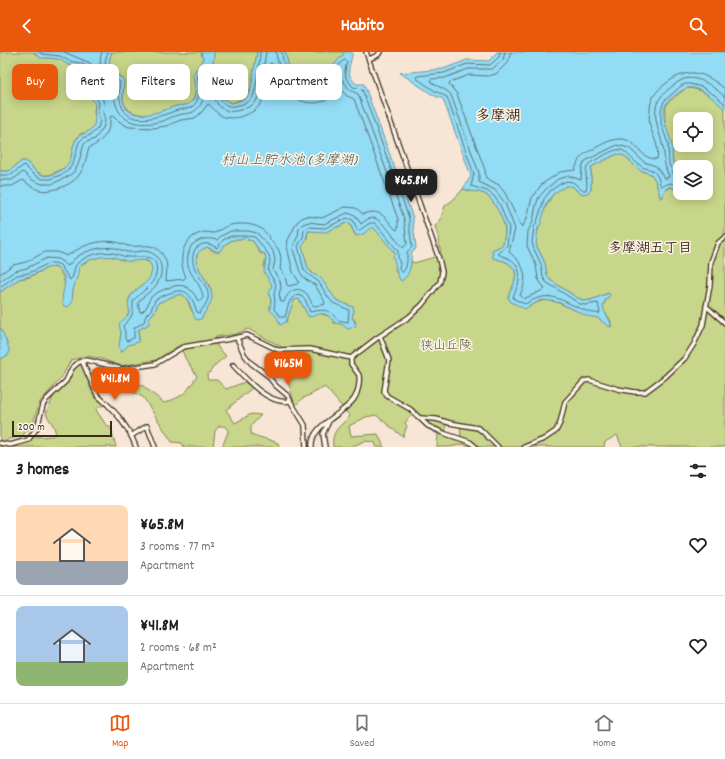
<!DOCTYPE html>
<html lang="en">
<head>
<meta charset="utf-8">
<style>
	:root { --surface:#fff; --page:#f6f6f6; --text:#222; --muted:#767676; --line:#e0e0e0; --accent:#ea580c }
	body { margin:0; font-family:Dekko,"Klee One",sans-serif; background:var(--page); color:var(--text); height:100vh; display:flex; flex-direction:column; font-size:15px; white-space:nowrap }
	* { box-sizing:border-box; margin:0 }
	p { font-size:13px; color:var(--muted) }
	.icon { flex:none; width:22px; height:22px; fill:none; stroke:currentColor; stroke-width:2; stroke-linecap:round; stroke-linejoin:round }
	.map { position:relative; height:395px; overflow:hidden }
	.panel { display:flex; flex-direction:column; background:var(--surface); flex:1 }
	.panel>* { flex:none }
	.top-card { position:absolute; left:12px; top:12px; width:400px; height:36px; display:flex; gap:8px }
	.buttons { position:absolute; left:673px; top:60px; display:grid; gap:8px }
	.buttons a { display:grid; place-items:center; width:40px; height:40px; border-radius:8px; background:var(--surface); box-shadow:0 2px 10px #0003; font-size:20px }
	.scale { position:absolute; left:12px; bottom:10px; width:100px; box-sizing:border-box; padding-left:4px; border:2px solid #3b2a1e; border-top:0; font-size:11px; line-height:14px; white-space:nowrap; color:#3b2a1e; -webkit-text-stroke:3px #fcf5e5; paint-order:stroke }
	.price { position:absolute; translate:-50% -34px; padding:0 9px; border-radius:8px; background:var(--accent); color:#fff; font-size:13px; line-height:26px; filter:drop-shadow(0 1px 2px #0008) }
	.price::after { content:''; position:absolute; left:50%; top:24px; width:12px; height:9px; margin-left:-6px; background:inherit; clip-path:polygon(0 0,100% 0,50% 100%) }
	.price.selected { background:#222; color:#fff }
	ul { padding:0; list-style:none }
	li { display:flex; align-items:center; gap:12px; height:100px; padding:0 16px }
	li+li { border-top:1px solid var(--line) }
	li span { display:grid; place-items:center; flex:none; width:112px; height:80px; border-radius:8px; color:#555 }
	li>.icon { margin-inline-start:auto }
	span .icon { width:48px; height:48px; fill:#fffc; stroke-width:1 }
	li b { font-size:17px }
	h2 { display:flex; justify-content:space-between; align-items:center; height:48px; padding:0 16px; font-size:17px }
	.pill { padding:0 14px; border-radius:8px; background:var(--surface); box-shadow:0 2px 10px #0003; font-size:14px; line-height:36px }
	.pill.selected { background:var(--accent); color:#fff }
	header { display:flex; justify-content:space-between; align-items:center; height:52px; padding:0 16px; background:var(--accent); color:#fff; font-size:18px; font-weight:800 }
	.dock { display:flex; justify-content:space-around; align-items:center; height:56px; border-top:1px solid var(--line); background:var(--surface); font-size:11px; color:var(--muted) }
	.dock a { display:grid; justify-items:center; gap:2px }
	.dock .selected { color:var(--accent) }
	.map>svg:first-child { display:block }
	.green { fill:#c7d68a; stroke:#818054; fill-rule:evenodd }
	.water { fill:#93dcf5; stroke:#70959f }
	.lines { fill:none; stroke-linecap:round; stroke-linejoin:round }
	.shore { stroke:#5e7174; stroke-width:1 }
	.minor-casing { stroke:#3b2a1e; stroke-width:6 }
	.minor { stroke:#fcf5e5; stroke-width:3.5 }
	.labels { text-anchor:middle; stroke-width:3; stroke-linejoin:round; paint-order:stroke }
	.park-label { font-size:13px; fill:#5e5539; stroke:#fcf5e5 }
	.water-label { font-size:14px; font-style:italic; fill:#515654; stroke:#fcf5e5 }
	.neighbourhood-label { font-size:14px; font-weight:bold; fill:#3b2a1e; stroke:#fcf5e5 }
	.quarter-label { font-size:15px; font-weight:bold; fill:#3b2a1e; stroke:#fcf5e5 }
</style>
</head>
<body>
<header><svg class="icon" aria-label="back" viewBox="0 0 24 24"><path d="M15 5l-7 7 7 7"/></svg>Habito<svg class="icon" aria-label="search" viewBox="0 0 24 24"><circle cx="10" cy="10" r="6"/><path d="M15 15l6 6"/></svg></header>
<div class="map">
<svg width="725" height="395" viewBox="0 0 725 395">
	<rect width="100%" height="100%" fill="#f7e6d5"/>
	<filter id="ink" filterUnits="userSpaceOnUse"><feTurbulence type="fractalNoise" baseFrequency=".025" numOctaves="2"/><feDisplacementMap in="SourceGraphic" scale="8" xChannelSelector="R" yChannelSelector="G"/><feConvolveMatrix kernelMatrix="1 2 1 2 8 2 1 2 1" color-interpolation-filters="sRGB"/></filter>
	<g filter="url(#ink)">
		<g class="green">
			<path d="M0,0H34L35,2L46,6L59,7L68,12L78,15L86,18L89,22L90,31L93,37L91,45L95,52L94,60L96,68L94,74L89,80L80,82L75,89L70,109L67,114L62,117L50,123H43L37,120L26,109H22L9,119H0Z"/>
			<path d="M112,0H201L203,7C200,13 196,18 194,24C192,32 200,40 191,50C187,54 181,53 177,54C171,55 167,58 162,60C152,63 134,65 127,56C119,47 126,35 123,26C110,20 106,13 112,0Z"/>
			<path d="M214,0H257L251,36L247,45L232,51L227,49L224,45L218,31L213,12Z"/>
			<path d="M285,0H345L328,20L324,31C313,41 298,33 292,22C288,15 287,7 285,0Z"/>
			<path d="M686,36C702,36 714,46 725,57V395H622L617,383L605,390L604,395H468L464,392L450,395H437L438,382L427,376L412,362L405,371L407,374L403,385L376,363L366,365L349,374L351,384L378,382L384,395H376L375,390L365,389L350,395H333C331,378 340,375 350,364L325,335L302,347L295,354L288,329L282,295L248,277L236,282L216,285L217,294L226,304L215,313L207,324L208,328H217L226,337L245,330L252,336L226,358L235,371L251,362L261,363L251,374V382C260,386 269,387 278,391L279,395H222L228,380V378L224,374H219L215,379L213,395H184L182,391L172,390L143,345L126,337V331L142,333L164,351C183,344 186,342 197,324L185,306L180,293L156,308L121,314L102,307L87,304L71,308L62,325L40,350L32,374L21,385L8,387L2,395H0V307L8,303C10,293 3,285 0,276C0,267 0,250 0,240L19,227L30,225L47,216L52,215L57,216C68,227 64,240 64,254L68,255C73,247 71,245 73,237C75,229 78,223 79,215C88,207 103,202 115,205C118,206 121,208 124,208C134,209 145,205 152,213C156,233 134,233 129,247C128,251 130,256 129,260C129,263 126,265 125,268C121,274 118,295 121,300L128,293L139,287L138,278L149,272V266L155,259L158,251L171,245L181,242C190,247 188,254 193,261C194,264 198,266 201,267C204,261 209,255 211,248C216,230 191,221 198,199L207,195L215,200H219C230,186 236,185 253,189L260,201L265,202C267,208 264,210 264,215C264,222 270,227 272,233C270,243 271,249 270,258L277,265L286,270L294,248L299,247L309,265L319,261L331,265L334,271L341,272L356,270L352,265L354,259L353,255L336,248L322,229L308,217L302,194L307,186L308,179L338,175L348,170H349L355,183L373,174L395,201L396,212L395,218L401,229L408,220L412,209L414,211L435,205L441,201L438,187H439L435,174L440,169L445,154L454,147L463,137C471,140 478,139 485,142C493,146 504,168 505,177C506,182 503,188 503,193L492,198L493,206C497,207 502,208 506,210C522,217 514,233 508,245L511,250L528,256C547,241 559,252 577,259C584,262 592,263 598,266C603,269 606,274 611,275C613,259 593,263 610,243L608,241L594,247L585,249L576,245L550,228L547,223L545,211L536,193V184L545,156L553,142L563,135L569,133L572,134L579,141L591,138V115L617,102L625,104L641,119L651,122L655,128L661,147L663,145L664,139L670,135L680,139V141H706V115H680V127L673,111L672,96L665,70V59L667,51ZM680,67H706V93H680ZM447,369L460,371L461,386L445,381Z"/>
			<path d="M80,311L82,313C88,329 92,341 106,353L100,354L96,358L106,373L111,376L116,395H12L35,385L52,384L56,382L54,375L46,362L53,345L66,331L74,317Z"/>
		</g>
		<g class="water">
			<path d="M34,0H112C108,9 108,18 118,24C119,25 122,25 123,27C126,30 119,47 126,56C137,70 163,58 176,54C180,53 187,54 190,51C200,43 193,32 193,22L203,7L201,0H214L213,15L219,36L225,48L232,51L245,47L250,41L257,0H285C287,7 288,15 292,22C298,33 313,41 324,31L328,20L345,0H352C353,7 346,17 350,24C351,27 354,29 356,32H364L413,166V172L416,195L415,198L411,201C412,211 410,225 401,229C394,219 397,214 393,205L395,201L373,175L363,182L356,184L349,170H348L326,180L308,179L305,191L302,194L308,217L313,222L320,225L336,248L353,255L354,259L352,265L356,273L354,275L348,277L341,272L335,271C323,257 325,262 309,265L299,247L294,248L286,270L280,273L277,265L270,258L271,248L269,242L272,233L264,220L266,208L265,202L260,200L253,189C246,187 234,185 227,191C223,193 222,198 218,200L207,195C180,205 212,228 212,245C212,252 204,261 201,267L196,268C191,259 191,247 181,242L171,245L158,251L155,259L149,266V272L138,278L139,287L138,290L128,293L121,301L119,295L121,281L119,272C122,268 127,266 129,261C130,256 127,252 129,248C134,233 152,235 152,215L148,209C141,207 134,210 126,209C122,208 118,206 114,205C102,203 87,207 79,215L78,222L73,238L72,251L68,255L64,254C57,241 75,226 55,215L47,216L30,224L19,227L0,240V119H9L22,109H26C31,114 36,121 42,123C52,126 67,117 70,108C73,102 72,93 76,88C81,80 90,82 94,73C95,71 95,55 95,52C94,49 91,47 91,44C91,42 92,40 92,38C93,36 89,22 88,21C84,15 75,14 69,13C65,11 62,8 58,7C52,6 46,6 40,6Z"/>
			<path d="M497,0H725V57C716,49 696,29 683,38C677,41 670,46 666,52C659,65 670,81 672,94C673,100 671,107 673,112C675,117 678,122 680,126C681,130 680,135 680,139C670,133 665,133 663,145L661,147L655,128L651,122L639,118L625,104L617,102L591,115V138L588,141L581,142L572,134H566L553,142L546,152L541,172L538,176L536,193L545,211L547,223L550,228L576,245L584,249L591,248L609,241L610,243C608,245 605,248 604,251C600,259 612,267 611,275L608,274L598,266L587,264L560,251L552,249L541,248L525,257L511,250L508,245C513,234 522,219 508,211C504,208 498,208 493,206L492,198L503,193C503,188 506,182 505,177C504,168 493,146 485,142C478,139 471,140 463,137L471,124L443,47L433,43L400,21L443,17L467,8L489,9Z"/>
			<path d="M0,275C2,279 11,298 9,302C7,304 2,306 0,307Z"/>
		</g>
		<g class="lines">
			<g class="shore">
				<path d="M102,0C97,14 103,24 114,32C112,67 131,77 163,69C168,67 173,64 178,63C185,61 192,63 198,56C206,47 205,35 202,24L204,22L206,23C214,40 214,68 243,57C251,55 256,51 259,43L266,0"/>
				<path d="M108,0C101,15 108,21 120,30C115,74 143,71 175,59C181,56 190,59 195,52C202,42 198,33 197,22L207,11L209,12C209,17 211,20 212,24C217,38 219,60 239,53C244,52 250,50 252,46C256,41 260,8 260,0"/>
				<path d="M500,0L499,5L490,13L467,12L444,21L417,24L416,26L435,39L447,45L474,122L471,134L487,139L494,144L500,153L509,176L507,194L498,202C501,204 506,205 510,207C524,215 520,232 513,244L514,247L525,252C551,237 559,248 584,258C589,260 595,262 600,261L598,251L585,253L580,252L546,230L543,225L541,212L533,195L532,190L534,175L537,170L544,147L550,139L560,132L567,129L573,130L582,138H586C589,131 583,120 588,113C590,110 598,107 601,105C627,90 622,101 641,114C643,116 646,116 649,117C658,120 658,127 661,134L671,131L680,134"/>
				<path d="M505,0L503,8L492,17H468L445,26L431,27L430,29C436,35 446,36 451,43L479,121V130L495,138L505,151L515,177L509,200C525,213 529,225 520,243L524,247L545,237L538,227L536,213L527,194L528,179L533,169L536,153L539,145L546,137L558,127L569,124L581,128L582,115L585,109L617,93L629,96L644,110L656,114L664,126H668L669,124C662,111 666,104 662,91C659,79 654,68 656,55C658,46 664,41 670,36C674,33 679,29 684,27C699,23 714,35 725,45"/>
				<path d="M511,0L508,10L496,22L488,24L469,23L450,30L449,32L457,42L485,118L486,126L499,133L505,141L521,174H523L527,166L532,146L542,132L560,120L575,118C580,102 583,103 597,95C639,71 633,108 657,107C660,95 653,85 650,74C649,69 649,64 650,58C650,47 656,39 664,33C688,14 703,19 725,37"/>
				<path d="M0,123H11L24,113L34,123L42,127H51L65,121L70,116L73,111L79,90L83,86L92,82L98,76L100,69L98,60L99,51L95,44L97,36L92,19L88,15L80,11L69,9L60,4L42,2L39,0"/>
				<path d="M0,128H12L23,120L32,128L42,132H52L67,125L74,120L78,113L84,92L86,90L95,87L103,76L105,69L103,60L104,51L101,43L102,35L97,18L90,11L64,0"/>
				<path d="M680,128L675,126L669,112L668,92L661,71V58L664,49L681,34L685,32H690L702,35L716,44L725,52"/>
				<path d="M0,134H12L23,128C28,132 33,136 39,138C52,141 72,133 79,123C85,115 86,105 89,96C102,90 111,80 110,65L112,64L123,72L129,75L154,76L166,74L181,68L195,66L201,61L208,52C213,55 216,61 222,64C229,67 236,66 243,64C269,55 266,36 269,13L271,11C276,16 276,25 280,31C290,48 313,58 331,45C334,42 336,39 339,36L347,44L354,47L398,167V176L397,178L395,177C385,165 380,156 363,162L356,156L345,155L322,166L307,164L302,166L297,170L288,188L287,195L293,220L299,230L297,232L289,234L287,233L285,224L280,217C282,205 281,198 272,190C270,187 268,183 265,180C257,171 241,171 230,173C224,174 219,180 214,181C211,181 208,180 205,180C182,184 177,207 186,225L184,227L166,229C166,221 169,213 164,205C154,188 143,196 128,194C124,193 120,191 116,190C98,187 81,194 67,204L57,200H45L26,210L13,213L0,222"/>
				<path d="M0,229L15,219L27,216L47,206L58,207L68,214C70,212 72,209 74,207C85,198 102,194 115,196C119,197 123,199 127,200C132,201 138,199 143,199C156,199 163,210 161,222C158,238 145,240 138,251L140,260H142C143,259 145,257 146,256C149,252 148,248 151,245C155,241 161,239 165,237C182,230 190,233 198,249H200L203,246C202,228 182,221 189,200C190,195 192,192 196,190C203,186 209,186 217,188L221,184L231,179H248L257,181L273,199L275,208L273,218L280,229L281,236L279,242L281,250H284C287,242 294,234 303,239C309,241 311,253 314,254C317,254 321,252 324,253L325,250L315,233L305,227L300,220L293,197L294,192L298,184L299,176L303,172L309,170L324,172L347,161L355,163L361,172C364,170 368,166 372,166C381,165 396,188 402,195H404L407,192L404,166L358,42L350,38L338,22C332,27 334,36 327,40C300,58 278,23 276,0"/>
				<path d="M0,235L17,223L29,221L49,211H55L60,213L70,228C76,223 72,214 79,210C89,202 104,198 117,202C121,203 124,205 129,205C141,206 160,200 156,222C153,235 140,240 133,249C133,263 133,264 123,274L125,280V287L127,289L134,286V276L144,270L146,263L151,258L155,248C159,245 165,243 170,241C188,234 192,245 197,260L200,261C202,257 207,251 208,247C211,229 185,220 195,197C203,190 208,190 217,196L223,188L231,184H247L255,185L269,203L270,209L268,219L276,232L274,242L275,249L274,257L281,265H285C288,256 288,244 299,243L305,247L310,260C322,258 329,255 337,268L348,270L349,258L333,251L328,245L318,229L309,223L304,218L298,194L303,185L304,178L309,175L325,176L347,166L353,168L358,179L370,171H375L398,199V206L400,212L399,217L402,221C408,215 407,208 407,200L412,195L409,172V166L362,37L353,35L346,26L345,19L347,9L344,8C339,12 335,16 332,22C329,26 329,32 325,36C321,39 315,40 310,40C292,38 283,16 282,0"/>
			</g>
			<defs>
				<g id="minor">
					<path d="M369,7L378,3L380,0"/>
					<path d="M706,254L725,271"/>
					<path d="M380,284L389,308L384,339L387,344L410,357L428,374L446,382L470,390L476,395"/>
					<path d="M237,286L244,302L251,311L267,323L275,333L288,344L292,352L305,373L306,395"/>
					<path d="M82,309L97,343L108,353L119,365L130,381L136,395"/>
					<path d="M233,313C246,327 268,353 290,349"/>
					<path d="M420,366L436,367L450,371L478,376L482,379L498,395"/>
					<path d="M131,384L147,374L155,395"/>
					<path d="M0,391L10,393L28,388L37,376L43,353L46,348L66,329L72,316L79,310L86,308L91,309L122,317L155,312L183,295L230,287L247,283L278,298L310,297L351,306"/>
					<path d="M312,395C310,373 343,363 354,347C358,341 360,331 359,323L351,312V306L377,286L409,265L422,253L440,230L442,220L439,207L366,0"/>
					<path d="M325,395L323,382L329,369"/>
					<path d="M524,395L544,387L556,379L560,371L565,350L584,329L589,328L618,337L635,340H645L665,325L685,306L694,292L703,273L710,233L711,210L718,191L725,185"/>
				</g>
			</defs>
			<use href="#minor" class="minor-casing"/>
			<use href="#minor" class="minor"/>
		</g>
	</g>
	<g class="labels">
		<g class="park-label">
			<text x="446" y="297">狭山丘陵</text>
		</g>
		<g class="water-label">
			<text x="289" y="112">村山上貯水池 (多摩湖)</text>
		</g>
		<g class="neighbourhood-label">
			<text x="650" y="200">多摩湖五丁目</text>
		</g>
		<g class="quarter-label">
			<text x="498" y="68">多摩湖</text>
		</g>
	</g>
</svg>
<div class="buttons">
<a><svg class="icon" aria-label="locate" viewBox="0 0 24 24"><circle cx="12" cy="12" r="6"/><path d="M12 2v4M12 18v4M2 12h4M18 12h4"/></svg></a>
<a><svg class="icon" aria-label="layers" viewBox="0 0 24 24"><path d="M12 4l9 5-9 5-9-5zM3 14l9 5 9-5"/></svg></a>
</div>
<div class="scale">200 m</div>
<b class="price selected" style="left:411px;top:151px">¥65.8M</b>
<b class="price" style="left:288px;top:334px">¥165M</b>
<b class="price" style="left:115px;top:349px">¥41.8M</b>
<div class="top-card">
<a class="pill selected">Buy</a>
<a class="pill">Rent</a>
<a class="pill">Filters</a>
<a class="pill">New</a>
<a class="pill">Apartment</a>
</div>
</div>
<section class="panel">
<h2>3 homes<svg class="icon" aria-label="filters" viewBox="0 0 24 24"><path d="M4 7h16M4 17h16"/><circle cx="9" cy="7" r="2"/><circle cx="15" cy="17" r="2"/></svg></h2>
<ul>
<li><span style="background:linear-gradient(#ffd9b3 70%,#9aa5b1 0)"><svg class="icon" aria-label="home" viewBox="0 0 24 24"><path d="M3 11l9-7 9 7M6 9v11h12V9"/></svg></span><div><b>¥65.8M</b><p>3 rooms · 77 m²</p><p>Apartment</p></div><svg class="icon" aria-label="heart" viewBox="0 0 24 24"><path d="M12 20l-8-8c-3-5 5-10 8-4 3-6 11-1 8 4z"/></svg></li>
<li><span style="background:linear-gradient(#a9c7e8 70%,#8fb573 0)"><svg class="icon" aria-label="home" viewBox="0 0 24 24"><path d="M3 11l9-7 9 7M6 9v11h12V9"/></svg></span><div><b>¥41.8M</b><p>2 rooms · 68 m²</p><p>Apartment</p></div><svg class="icon" aria-label="heart" viewBox="0 0 24 24"><path d="M12 20l-8-8c-3-5 5-10 8-4 3-6 11-1 8 4z"/></svg></li>
</ul>
</section>
<nav class="dock">
<a class="selected"><svg class="icon" aria-label="map" viewBox="0 0 24 24"><path d="M3 6l6-2 6 2 6-2v14l-6 2-6-2-6 2zM9 4v14M15 6v14"/></svg>Map</a>
<a><svg class="icon" aria-label="saved" viewBox="0 0 24 24"><path d="M7 4h10v16l-5-4-5 4z"/></svg>Saved</a>
<a><svg class="icon" aria-label="home" viewBox="0 0 24 24"><path d="M3 11l9-7 9 7M6 9v11h12V9"/></svg>Home</a>
</nav>
</body>
</html>
